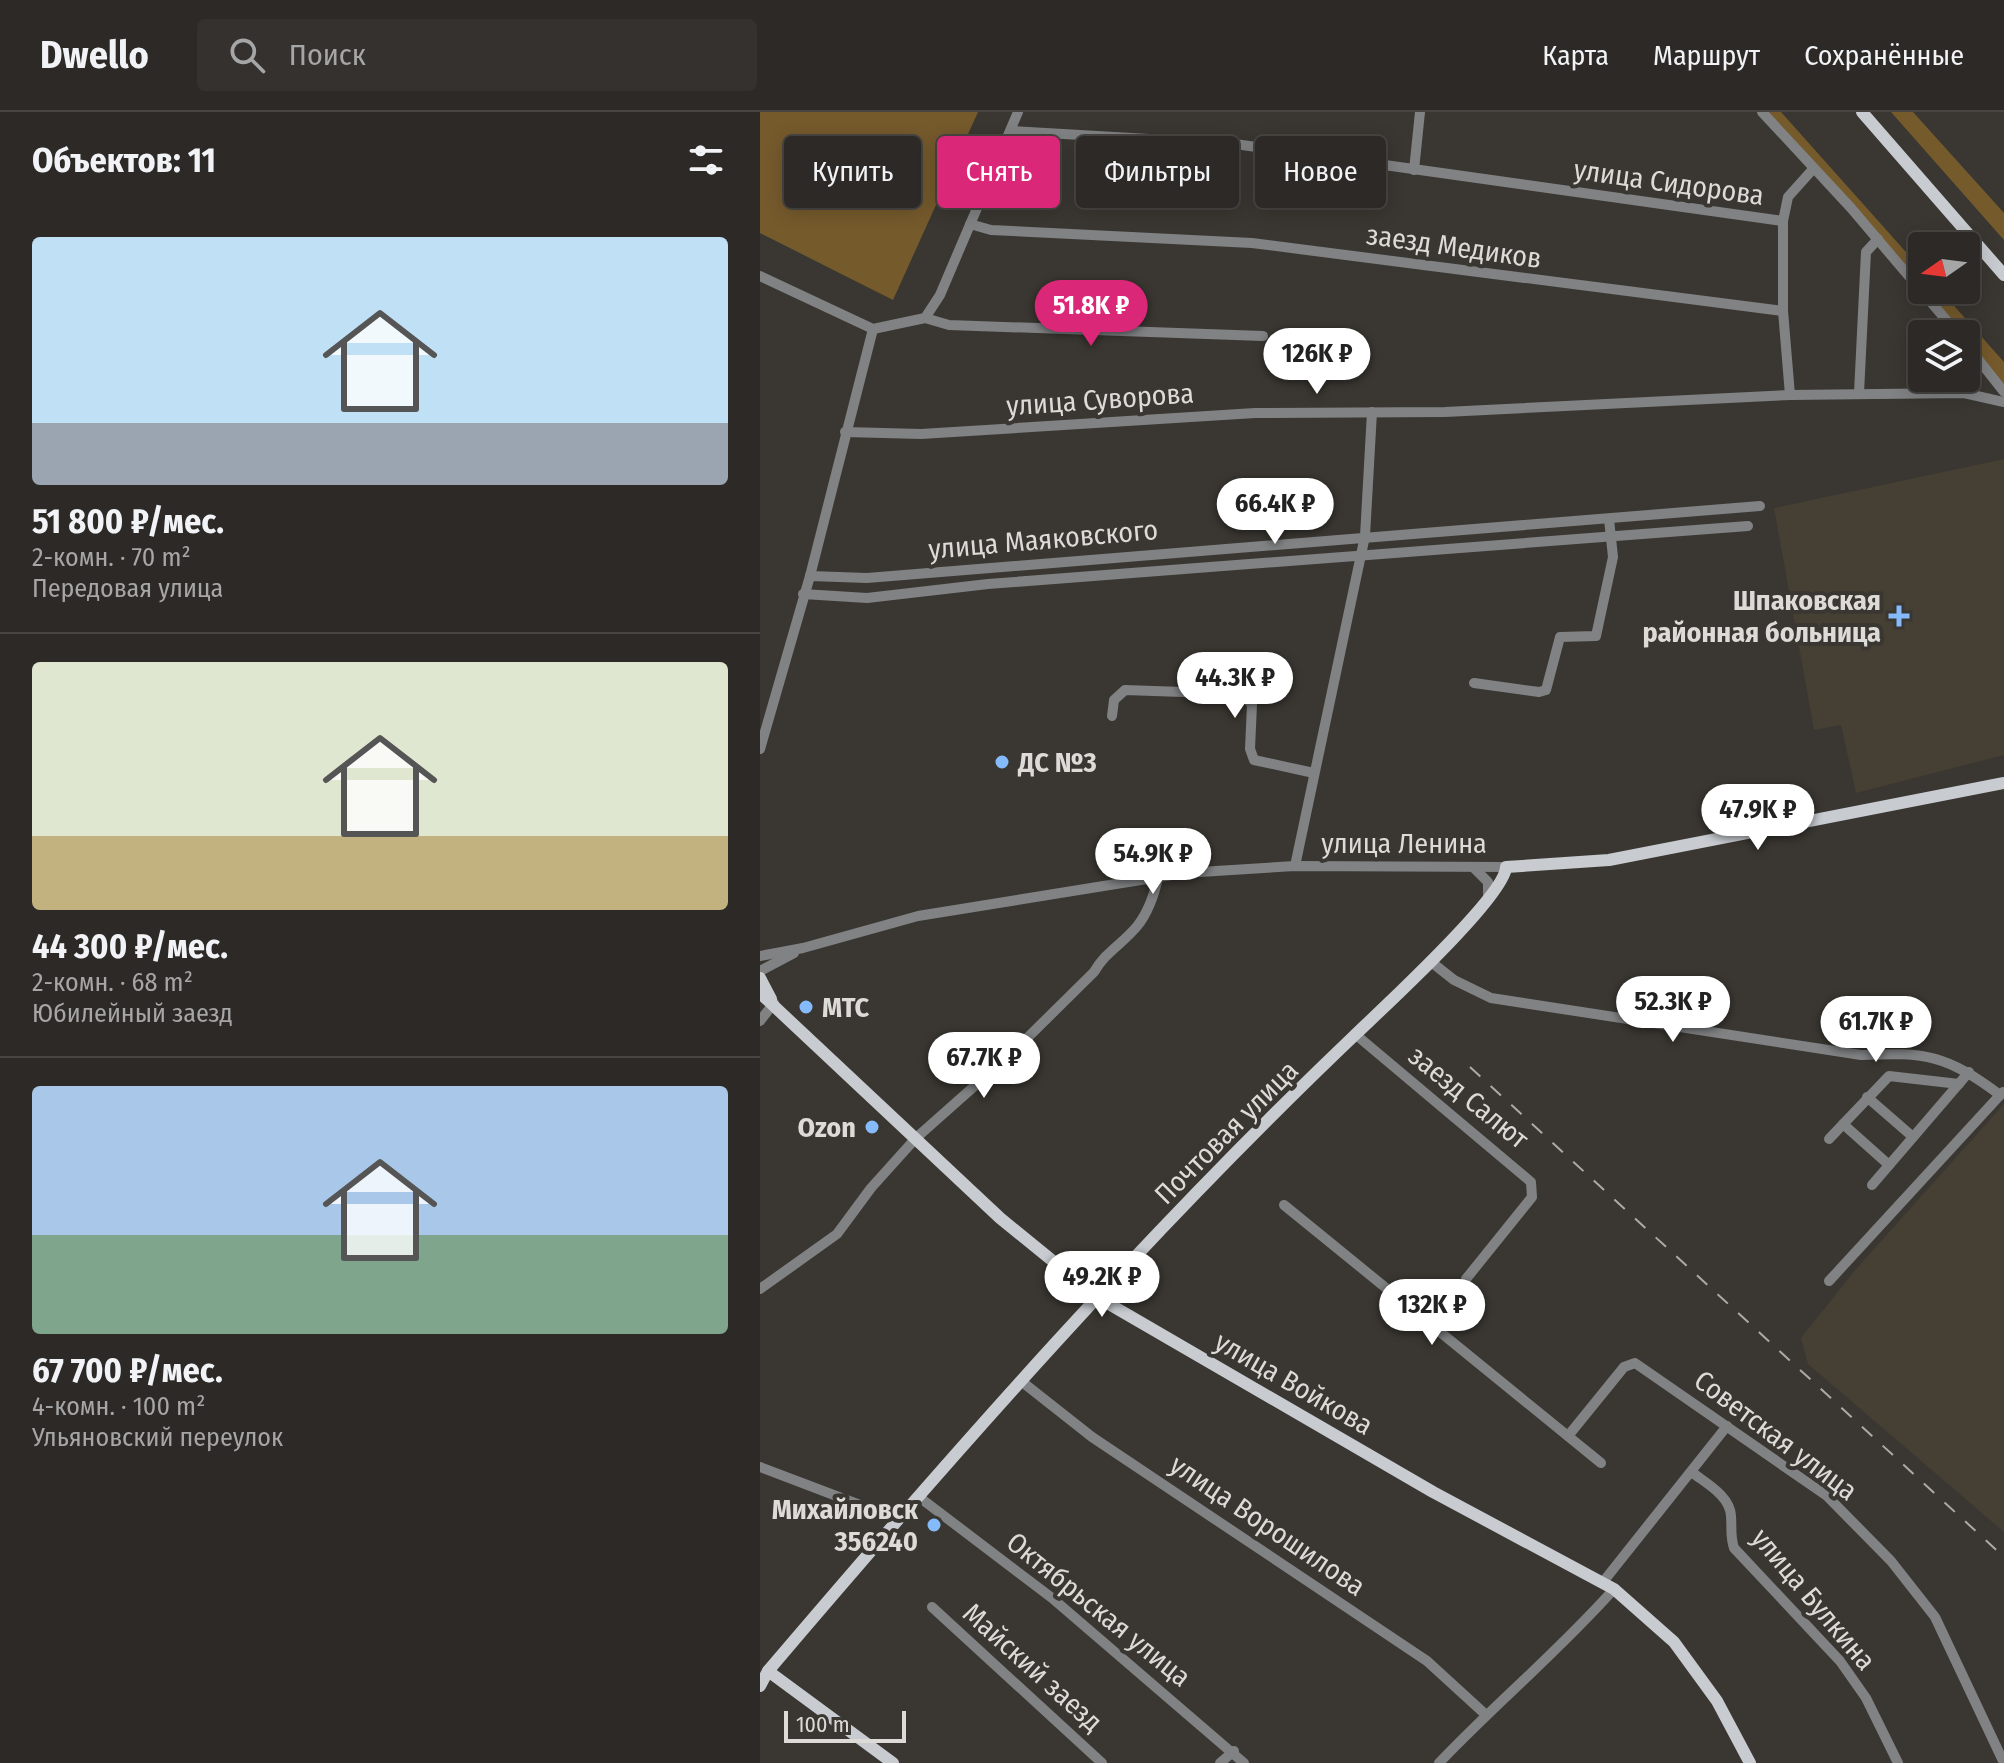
<!DOCTYPE html>
<html lang="ru">
<head>
<meta charset="utf-8">
<style>
	:root { --surface:#2c2926; --page:#34312e; --text:#f1f3f6; --muted:#a6a6a7; --line:#484543; --accent:#db2777 }
	body { margin:0; font-family:"Fira Sans Condensed",sans-serif; background:var(--page); color:var(--text); height:100vh; display:flex; flex-direction:column; font-size:30px; white-space:nowrap }
	* { box-sizing:border-box; margin:0 }
	p { font-size:26px; color:var(--muted) }
	.icon { flex:none; width:44px; height:44px; fill:none; stroke:currentColor; stroke-width:2; stroke-linecap:round; stroke-linejoin:round }
	.map { position:relative; flex:1; overflow:hidden }
	.details { display:flex; flex-direction:column; background:var(--surface); width:760px }
	.details>* { flex:none }
	.banner { position:absolute; left:24px; top:24px; width:760px; height:72px; display:flex; gap:16px }
	.needle { width:52px; rotate:256deg }
	.buttons { position:absolute; left:1148px; top:120px; display:grid; gap:16px }
	.buttons a { display:grid; place-items:center; width:72px; height:72px; border-radius:8px; background:var(--surface); box-shadow:0 4px 20px #0003,0 0 0 2px var(--line); font-size:40px }
	.scale { position:absolute; left:24px; bottom:20px; width:122px; box-sizing:border-box; padding-left:8px; border:4px solid #dddbd8; border-top:0; font-size:22px; line-height:28px; white-space:nowrap; color:#dddbd8; -webkit-text-stroke:6px #3a3732; paint-order:stroke }
	.price { position:absolute; translate:-50% -68px; padding:0 18px; border-radius:28px; background:#fff; color:#222; font-size:26px; line-height:52px; filter:drop-shadow(0 2px 4px #0008) }
	.price::after { content:''; position:absolute; left:50%; top:48px; width:24px; height:18px; margin-left:-12px; background:inherit; clip-path:polygon(0 0,100% 0,50% 100%) }
	.price.current { background:var(--accent); color:#fff }
	ul { padding:0; list-style:none }
	li { display:grid; align-content:center; gap:16px; height:424px; padding:0 32px }
	li+li { border-top:2px solid var(--line) }
	li span { display:grid; place-items:center; height:248px; border-radius:8px; color:#555 }
	li>.icon { margin-inline-start:auto }
	span .icon { width:144px; height:144px; fill:#fffc; stroke-width:1 }
	li b { font-size:34px }
	h2 { display:flex; justify-content:space-between; align-items:center; height:96px; padding:0 32px; font-size:34px }
	.tag { padding:0 28px; border-radius:8px; background:var(--surface); box-shadow:0 4px 20px #0003,0 0 0 2px var(--line); font-size:28px; line-height:72px }
	.tag.current { background:var(--accent); color:#fff }
	header { display:flex; align-items:center; gap:48px; box-sizing:border-box; height:112px; padding:0 40px; background:var(--surface); border-bottom:2px solid var(--line) }
	header strong { font-size:38px }
	nav { display:flex; gap:44px; margin-inline-start:auto; font-size:28px }
	.search { width:560px; height:72px; background:var(--page); display:flex; align-items:center; gap:20px; box-sizing:border-box; padding:0 28px; border-radius:8px; color:var(--muted); font-size:30px }
	main { display:flex; flex:1; min-height:0 }
	.map>svg:first-child { display:block }
	.built { fill:#453f34 }
	.green { fill:#755a2c }
	.lines { fill:none; stroke-linecap:round; stroke-linejoin:round }
	.minor { stroke:#808284; stroke-width:10 }
	.major { stroke:#c8ccd1; stroke-width:12 }
	.rail { stroke:#acaaa7; stroke-width:2; stroke-dasharray:14 14; stroke-linecap:butt }
	.poi-dot { fill:#86bbfb; stroke:#3a3732; stroke-width:3 }
	.labels { text-anchor:middle; stroke-width:8; stroke-linejoin:round; paint-order:stroke }
	.street-label { font-size:28px; fill:#dddbd8; stroke:#3a3732 }
	.poi-label { font-size:28px; font-weight:bold; fill:#dddbd8; stroke:#3a3732; text-anchor:end }
</style>
</head>
<body>
<header>
<strong>Dwello</strong>
<div class="search"><svg class="icon" aria-label="search" viewBox="0 0 24 24"><circle cx="10" cy="10" r="6"/><path d="M15 15l6 6"/></svg>Поиск</div>
<nav><a>Карта</a><a>Маршрут</a><a>Сохранённые</a></nav>
</header>
<main>
<section class="details">
<h2>Объектов: 11<svg class="icon" aria-label="filters" viewBox="0 0 24 24"><path d="M4 7h16M4 17h16"/><circle cx="9" cy="7" r="2"/><circle cx="15" cy="17" r="2"/></svg></h2>
<ul>
<li><span style="background:linear-gradient(#bfe0f5 75%,#9aa5b1 0)"><svg class="icon" aria-label="home" viewBox="0 0 24 24"><path d="M3 11l9-7 9 7M6 9v11h12V9"/></svg></span><div><b>51 800 ₽/мес.</b><p>2-комн. · 70 m²</p><p>Передовая улица</p></div></li>
<li><span style="background:linear-gradient(#dfe7d0 70%,#c2b280 0)"><svg class="icon" aria-label="home" viewBox="0 0 24 24"><path d="M3 11l9-7 9 7M6 9v11h12V9"/></svg></span><div><b>44 300 ₽/мес.</b><p>2-комн. · 68 m²</p><p>Юбилейный заезд</p></div></li>
<li><span style="background:linear-gradient(#a9c7e8 60%,#7fa58c 0)"><svg class="icon" aria-label="home" viewBox="0 0 24 24"><path d="M3 11l9-7 9 7M6 9v11h12V9"/></svg></span><div><b>67 700 ₽/мес.</b><p>4-комн. · 100 m²</p><p>Ульяновский переулок</p></div></li>
</ul>
</section>
<div class="map">
<svg width="1244" height="1651" viewBox="0 0 1244 1651">
	<rect width="100%" height="100%" fill="#3a3732"/>
	<g class="built">
		<path d="M1244,347V643L1096,681L1081,613L1054,618L1014,396Z"/>
		<path d="M1244,992V1420L1048,1252L1041,1226L1097,1156Z"/>
	</g>
	<g class="green">
		<path d="M0,0H218L133,188L0,121Z"/>
		<path d="M1005,0H1021L1162,158V175Z"/>
		<path d="M1131,0H1153L1244,101V128Z"/>
		<path d="M1165,178H1180L1244,250V273L1206,227V222H1202Z"/>
	</g>
	<g class="lines">
		<g class="minor">
			<path d="M1002,0L1091,96L1198,222"/>
			<path d="M251,19L475,32L1023,109L1028,85L1053,57"/>
			<path d="M654,58L660,0"/>
			<path d="M210,112L231,118L492,131L1023,199V109"/>
			<path d="M0,164L113,217L165,206L180,183L258,0"/>
			<path d="M1023,199L1030,283"/>
			<path d="M165,206L189,213L503,224"/>
			<path d="M1206,232L1244,280"/>
			<path d="M1099,281L1106,140L1118,127"/>
			<path d="M85,320L161,322L495,301L685,300L1030,283L1204,281L1244,290"/>
			<path d="M50,464L107,466L1000,394"/>
			<path d="M43,482L107,486L228,472L988,414"/>
			<path d="M714,571L779,580L786,578L800,525L836,524L853,445L849,407"/>
			<path d="M352,604L354,588L365,578L481,582L492,592L490,637L494,648L554,661"/>
			<path d="M0,637L50,464L113,217"/>
			<path d="M535,754L605,424L612,300"/>
			<path d="M714,756L728,770V786"/>
			<path d="M0,844L43,836L158,804L424,761L535,754L746,755"/>
			<path d="M670,849L694,868L731,886L1101,943C1167,940 1186,943 1240,983"/>
			<path d="M0,859L34,841"/>
			<path d="M0,909L14,891"/>
			<path d="M595,922L771,1070L772,1085L706,1167"/>
			<path d="M1107,985L1153,1025"/>
			<path d="M1083,1012L1129,1053"/>
			<path d="M1069,1027L1129,964L1199,972"/>
			<path d="M1112,1073L1209,960"/>
			<path d="M524,1093L841,1351"/>
			<path d="M1069,1169L1243,980"/>
			<path d="M0,1177L77,1122L111,1076L156,1026L254,939L334,860C345,840 364,831 378,813C389,799 394,783 398,766"/>
			<path d="M261,1269L332,1325L667,1549L725,1602"/>
			<path d="M808,1324L864,1255L875,1251L1067,1384L1131,1449L1175,1505L1244,1651"/>
			<path d="M0,1355L137,1407"/>
			<path d="M933,1361C947,1372 970,1384 971,1404C972,1416 970,1424 974,1436L1080,1549L1106,1586L1138,1651"/>
			<path d="M159,1385L292,1486L484,1651"/>
			<path d="M843,1470L967,1314"/>
			<path d="M172,1495L342,1651"/>
			<path d="M460,1651L474,1639"/>
			<path d="M679,1651C736,1591 800,1538 854,1477"/>
		</g>
		<g class="major">
			<path d="M1102,0L1244,163"/>
			<path d="M0,866L11,887"/>
			<path d="M0,881L240,1106L337,1185L673,1380L854,1477L914,1530L957,1589L990,1651"/>
			<path d="M8,1559L133,1651"/>
			<path d="M0,1574L8,1559C196,1338 388,1120 598,920C624,895 745,784 746,755L849,748L1244,671"/>
		</g>
		<path class="rail" d="M710,955L1244,1445"/>
	</g>
	<g class="poi-dot">
		<path d="M1135 492h8v8h8v8h-8v8h-8v-8h-8v-8h8z"/>
		<circle cx="242" cy="650" r="8"/>
		<circle cx="46" cy="895" r="8"/>
		<circle cx="112" cy="1015" r="8"/>
		<circle cx="174" cy="1413" r="8"/>
	</g>
	<g class="labels">
		<g class="street-label">
			<text transform="translate(909 70) rotate(8)" y="10">улица Сидорова</text>
			<text transform="translate(694 134) rotate(8)" y="10">заезд Медиков</text>
			<text transform="translate(340 287) rotate(-4)" y="10">улица Суворова</text>
			<text transform="translate(283 427) rotate(-5)" y="10">улица Маяковского</text>
			<text x="644" y="741">улица Ленина</text>
			<text transform="translate(709 985) rotate(39)" y="10">заезд Салют</text>
			<text transform="translate(466 1020) rotate(-45)" y="10">Почтовая улица</text>
			<text transform="translate(534 1271) rotate(30)" y="10">улица Войкова</text>
			<text transform="translate(1016 1323) rotate(37)" y="10">Советская улица</text>
			<text transform="translate(508 1413) rotate(34)" y="10">улица Ворошилова</text>
			<text transform="translate(1054 1487) rotate(50)" y="10">улица Булкина</text>
			<text transform="translate(339 1497) rotate(39)" y="10">Октябрьская улица</text>
			<text transform="translate(273 1555) rotate(42)" y="10">Майский заезд</text>
		</g>
		<g class="poi-label">
			<text x="1121" y="498">Шпаковская<tspan x="1121" dy="32">районная больница</tspan></text>
			<text x="258" y="660" text-anchor="start">ДС №3</text>
			<text x="62" y="905" text-anchor="start">МТС</text>
			<text x="96" y="1025">Ozon</text>
			<text x="158" y="1407">Михайловск<tspan x="158" dy="32">356240</tspan></text>
		</g>
	</g>
</svg>
<div class="buttons">
<a><svg class="needle" viewBox="-14 -14 28 28"><path d="M0-13l5 13h-10z" fill="#e53935"/><path d="M0 13l5-13h-10z" fill="#a6a6a7"/></svg></a>
<a><svg class="icon" aria-label="layers" viewBox="0 0 24 24"><path d="M12 4l9 5-9 5-9-5zM3 14l9 5 9-5"/></svg></a>
</div>
<div class="scale">100 m</div>
<b class="price current" style="left:331px;top:236px">51.8K ₽</b>
<b class="price" style="left:557px;top:284px">126K ₽</b>
<b class="price" style="left:515px;top:434px">66.4K ₽</b>
<b class="price" style="left:475px;top:608px">44.3K ₽</b>
<b class="price" style="left:998px;top:740px">47.9K ₽</b>
<b class="price" style="left:393px;top:784px">54.9K ₽</b>
<b class="price" style="left:913px;top:932px">52.3K ₽</b>
<b class="price" style="left:1116px;top:952px">61.7K ₽</b>
<b class="price" style="left:224px;top:988px">67.7K ₽</b>
<b class="price" style="left:342px;top:1207px">49.2K ₽</b>
<b class="price" style="left:672px;top:1235px">132K ₽</b>
<div class="banner">
<a class="tag">Купить</a>
<a class="tag current">Снять</a>
<a class="tag">Фильтры</a>
<a class="tag">Новое</a>
</div>
</div>
</main>
</body>
</html>
